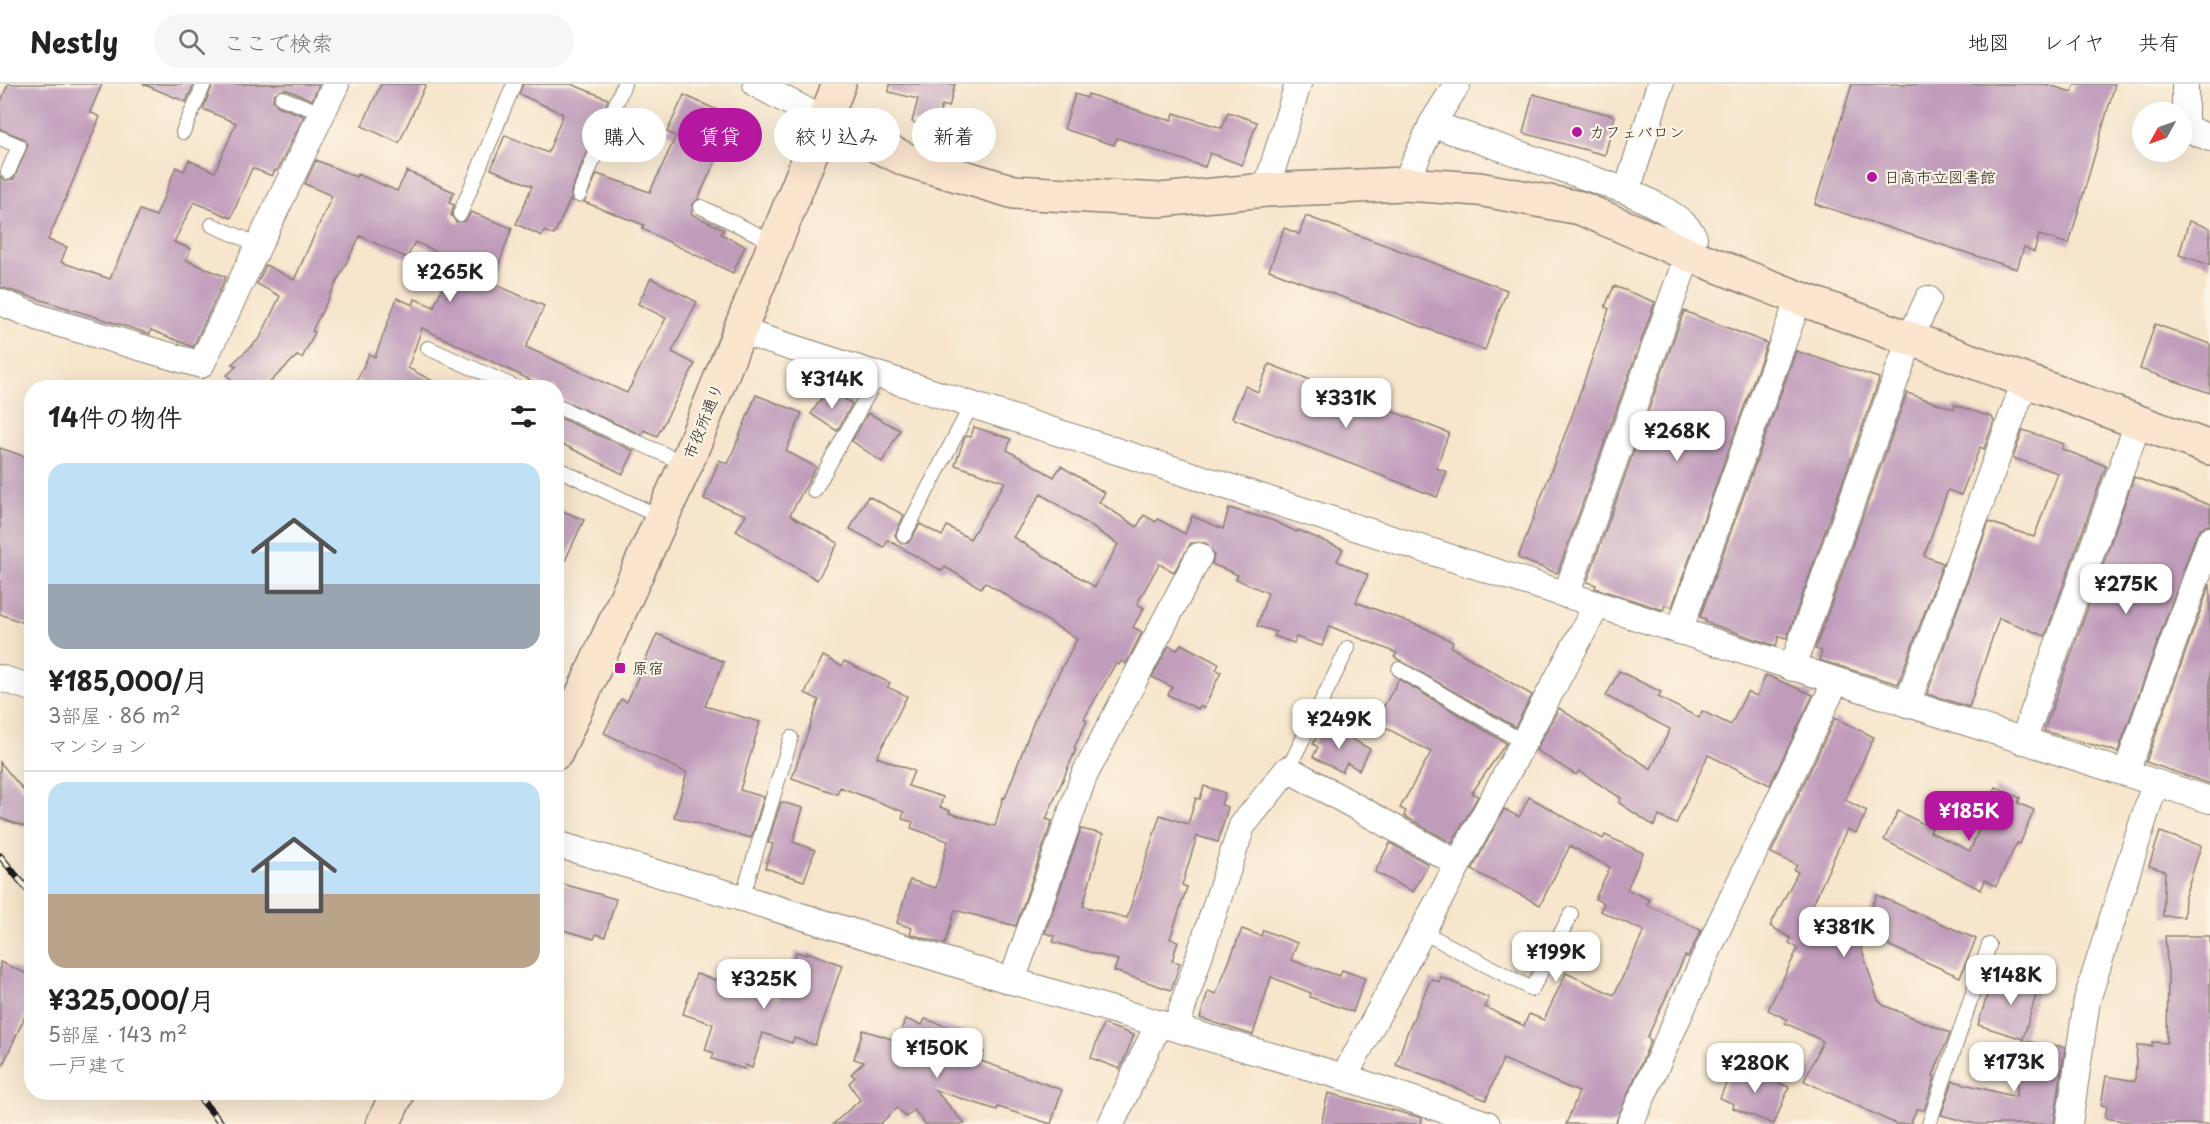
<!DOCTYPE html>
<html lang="ja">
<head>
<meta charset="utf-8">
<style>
	:root { --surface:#fff; --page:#f6f6f6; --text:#222; --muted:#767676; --line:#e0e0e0; --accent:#b5179e }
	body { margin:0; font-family:"Playpen Sans","Klee One",sans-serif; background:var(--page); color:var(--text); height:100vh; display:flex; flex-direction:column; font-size:22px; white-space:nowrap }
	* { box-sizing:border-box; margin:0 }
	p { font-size:20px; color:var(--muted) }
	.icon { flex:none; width:33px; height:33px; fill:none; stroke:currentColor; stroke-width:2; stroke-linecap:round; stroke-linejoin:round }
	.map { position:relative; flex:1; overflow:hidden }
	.panel { position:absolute; left:24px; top:296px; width:540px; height:720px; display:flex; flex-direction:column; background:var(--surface); border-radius:24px; box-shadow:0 6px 24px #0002 }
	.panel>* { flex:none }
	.guide { position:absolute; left:582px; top:24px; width:570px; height:54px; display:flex; gap:12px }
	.needle { width:39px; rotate:230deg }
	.buttons { position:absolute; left:2132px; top:18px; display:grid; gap:12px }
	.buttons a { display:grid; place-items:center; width:60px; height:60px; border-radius:50%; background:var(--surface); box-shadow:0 6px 24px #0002; font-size:30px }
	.price { position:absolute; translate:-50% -51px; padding:0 14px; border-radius:12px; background:#fff; color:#222; font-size:20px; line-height:39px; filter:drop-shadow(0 2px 3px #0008) }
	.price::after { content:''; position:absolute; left:50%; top:36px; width:18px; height:14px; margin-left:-9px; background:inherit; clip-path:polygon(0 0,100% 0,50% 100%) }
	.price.current { background:var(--accent); color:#fff }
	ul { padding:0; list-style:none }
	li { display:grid; align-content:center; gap:12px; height:318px; padding:0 24px }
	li+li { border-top:2px solid var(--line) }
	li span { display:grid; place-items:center; height:186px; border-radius:18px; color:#555 }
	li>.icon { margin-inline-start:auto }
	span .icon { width:108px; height:108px; fill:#fffc; stroke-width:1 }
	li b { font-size:26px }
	h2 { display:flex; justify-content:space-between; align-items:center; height:72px; padding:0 24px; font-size:26px }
	.pill { padding:0 21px; border-radius:27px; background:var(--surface); box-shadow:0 6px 24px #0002; font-size:21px; line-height:54px }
	.pill.current { background:var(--accent); color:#fff }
	header { display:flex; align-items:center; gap:36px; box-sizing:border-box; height:84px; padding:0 30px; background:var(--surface); border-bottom:2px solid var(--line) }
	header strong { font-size:28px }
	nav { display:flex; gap:33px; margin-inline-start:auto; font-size:21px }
	.search { width:420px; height:54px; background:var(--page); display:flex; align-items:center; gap:15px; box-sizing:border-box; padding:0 21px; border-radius:33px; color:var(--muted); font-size:22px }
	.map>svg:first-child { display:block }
	.building { fill:#c09cbb; fill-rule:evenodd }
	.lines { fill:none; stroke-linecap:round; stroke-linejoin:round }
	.lane-casing { stroke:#8a8074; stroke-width:16 }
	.street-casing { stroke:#8a8074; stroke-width:28 }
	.secondary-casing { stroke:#8a8074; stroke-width:36 }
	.lane { stroke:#fff; stroke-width:14 }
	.street { stroke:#fff; stroke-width:26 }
	.secondary { stroke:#fbe5cf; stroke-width:33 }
	.rail-casing { stroke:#1c1c1c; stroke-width:7 }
	.rail { stroke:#fcf5e5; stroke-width:4.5; stroke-dasharray:14; stroke-linecap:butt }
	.poi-dot { fill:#b5179e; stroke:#fcf5e5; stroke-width:2 }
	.labels { text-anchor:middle; stroke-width:4.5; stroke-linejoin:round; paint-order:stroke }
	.poi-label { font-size:16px; fill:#1c1c1c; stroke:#fcf5e5; text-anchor:start }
	.street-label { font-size:16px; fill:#1c1c1c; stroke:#fcf5e5 }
</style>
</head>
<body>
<header>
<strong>Nestly</strong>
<div class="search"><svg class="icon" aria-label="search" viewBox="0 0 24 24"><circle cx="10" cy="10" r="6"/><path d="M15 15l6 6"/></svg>ここで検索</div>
<nav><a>地図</a><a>レイヤ</a><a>共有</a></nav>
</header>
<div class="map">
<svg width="2210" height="1040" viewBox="0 0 2210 1040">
	<rect width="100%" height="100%" fill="#fcf5e5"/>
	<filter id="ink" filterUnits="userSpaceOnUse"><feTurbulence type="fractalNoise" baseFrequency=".0167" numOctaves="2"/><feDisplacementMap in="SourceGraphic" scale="12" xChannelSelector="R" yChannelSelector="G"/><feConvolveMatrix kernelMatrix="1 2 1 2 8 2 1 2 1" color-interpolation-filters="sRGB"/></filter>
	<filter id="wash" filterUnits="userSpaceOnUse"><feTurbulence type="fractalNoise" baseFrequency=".008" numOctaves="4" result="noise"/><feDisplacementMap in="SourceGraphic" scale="24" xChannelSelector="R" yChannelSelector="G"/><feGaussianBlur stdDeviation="1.35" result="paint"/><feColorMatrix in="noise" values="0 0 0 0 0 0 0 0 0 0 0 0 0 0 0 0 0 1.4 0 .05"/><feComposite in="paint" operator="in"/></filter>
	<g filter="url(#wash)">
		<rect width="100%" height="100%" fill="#f7e5cc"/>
		<g id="blocks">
			<g class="building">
				<path d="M8,0H102L90,28L100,33L48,156L67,163L61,178L110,195L140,126L156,132L176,83L184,87L189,76L215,88L236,39L203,25L213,0H319L312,16L285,5L274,10L273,16L278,22L304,32L277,87L275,86L272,92L252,84L231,134L194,118L174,158L191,165L186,176L226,193L193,263L151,246L150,250L0,203V92L5,96L14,95L28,61L22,54L0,45V20Z"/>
				<path d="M143,0H194L186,18Z"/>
				<path d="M381,0H426L399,59L362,42Z"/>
				<path d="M523,0H571L608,15L571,108L572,117L570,116L554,151L544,147L542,152L516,140L532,102L491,85L505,51L548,69L563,30L519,10Z"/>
				<path d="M890,0H955L949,23L942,21L936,44L912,38L918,15L889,8Z"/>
				<path d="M1852,0H2045L2072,8L2075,0H2115L2069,160L2039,151L2034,168L2024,163L2017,185L1815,120Z"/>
				<path d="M1075,10L1087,14L1088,10L1164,35L1172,36L1174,29L1222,44L1228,28L1257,38L1242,81L1210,69L1205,83L1117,54L1114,61L1064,45Z"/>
				<path d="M1533,10L1615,32L1605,71L1523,49Z"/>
				<path d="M684,11L735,34L698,115L693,120L691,130L724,145L721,150L745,162L733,189L642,145L644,141L584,118L597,90L650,108L676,52L667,48Z"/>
				<path d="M316,76L356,93L357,90L397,107L407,87L454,108L449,119L454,121L451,131L456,138L465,137L471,128L512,144L492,199L544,222L526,263L627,309L666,234L638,220L651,194L697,218L672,268L695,280L657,352L644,346L642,351L556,313V303H545L422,244L408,284L444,303H372L357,296L369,270L375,273L397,214L413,221L415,215L434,223L454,175L415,158L407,174L360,152L312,247L315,248L302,274L297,272L265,303H238L227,291L237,282L232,280L260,254L280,212L257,200L266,181L294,196L332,112L305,100Z"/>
				<path d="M1306,132L1507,206L1485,266L1269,186L1284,144L1299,150Z"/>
				<path d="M2189,137L2210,144V181L2179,171Z"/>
				<path d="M1614,202L1655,218L1558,488L1556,489L1518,474L1573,329L1609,225L1605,223Z"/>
				<path d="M1684,227L1767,259L1672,523L1665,521L1663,526L1595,504L1596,501L1587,498Z"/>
				<path d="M2155,240L2210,260V309L2140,285Z"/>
				<path d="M1796,267L1879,294L1878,299L1787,554L1779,552L1776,562L1705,538L1706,535L1700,533Z"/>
				<path d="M1269,280L1449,349L1436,384L1447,388L1437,413L1232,334L1245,302L1258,308Z"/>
				<path d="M826,307L833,312L836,309L852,320L837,347L811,330Z"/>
				<path d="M1907,309L1954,325L1955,321L1992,333L1994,337L1984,365L1980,363L1961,411L1948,406L1924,472L1943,479L1898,600L1819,576L1822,567L1815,565Z"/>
				<path d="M756,311L802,329L786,367L816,383L790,431L838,459L817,496L736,447L746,431L704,415L719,376L728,380Z"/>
				<path d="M868,329L900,346L882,378L852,357Z"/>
				<path d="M556,332L634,367L623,390L556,357Z"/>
				<path d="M974,343L1011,355L1007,366L1054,393L1061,382L1105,409L1099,418L1137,443L1144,431L1156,438L1158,435L1185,450L1192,432L1223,445L1229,424L1271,436L1297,448L1298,446L1343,465L1337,477L1368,491L1356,518L1425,544L1453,558L1451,563L1461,569L1532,611L1515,643L1394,573L1397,569L1329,542L1322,562L1296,553L1294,559L1274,552L1276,548L1257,542L1268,509L1236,495L1238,491L1212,480L1214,471L1206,459H1191L1174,488L1159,480L1137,520L1144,524L1133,543L1142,548L1126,580L1121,577L1119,581L1116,579L1084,635L1087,637L1074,664L1076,665L1046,735L1052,737L1016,842L955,826L945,860L910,850L912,844L897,839L910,796L936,804L948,757L911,744L913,738L902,735L904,728L840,703L837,710L792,694L819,616L805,609L823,572L842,582L844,577L890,599L887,603L907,612L877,673L914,687L908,702L943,713L940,723L950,727L949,729L995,742L1003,713L1005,714L1034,637L1077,555L985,498L981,504L945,483L942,487L888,456L884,463L850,445L868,412L904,431L895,451L900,459L909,458L920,440L942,452L947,442L970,455L1005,398L955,381L964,355L966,352L971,353ZM1041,410L1118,460L1095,503L1013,453Z"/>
				<path d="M2023,346L2064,360L2062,365L2106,382L2045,552L1999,534L1969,623L1927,610L1989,438L2034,453L2058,389L2013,374Z"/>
				<path d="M0,364L32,375V542L0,530Z"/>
				<path d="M2134,393L2210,421V441L2201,444L2196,451L2118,668L2044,647Z"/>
				<path d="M556,424L584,436L556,496Z"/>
				<path d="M2210,500V700L2146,678Z"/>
				<path d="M657,550L724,578L705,622L760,638L740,706L764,713L751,754L674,733L687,689L604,649L621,615L627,618Z"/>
				<path d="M1181,560L1219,580L1216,586L1221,588L1204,624L1200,622L1198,625L1168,611L1172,603L1152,593L1169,562L1177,566Z"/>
				<path d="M1619,587L1661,608L1658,613L1699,634L1702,627L1731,641L1747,608L1757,612L1766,591L1813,611L1770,701L1708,671L1676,740L1659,732L1654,742L1619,719L1621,714L1579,687L1576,691L1536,666L1559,624L1651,685L1670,645L1606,612Z"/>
				<path d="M1399,595L1506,659L1472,709L1478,712L1452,759L1404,732L1406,727L1400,724L1431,668L1375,638Z"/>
				<path d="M1835,634L1874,653L1845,716L1867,727L1856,749L1847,745L1810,827L1857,851L1878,916L1883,921L1950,949L1933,992L1935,993L1924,1026L1917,1025L1910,1040H1896L1804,997L1823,957L1785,939L1787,935L1768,926L1798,864L1789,859L1791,854L1770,842L1798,788L1794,786L1797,781L1771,769Z"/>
				<path d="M1324,640L1370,665L1359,686L1347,679L1342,688L1313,673L1318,663L1313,660Z"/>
				<path d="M0,678L25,708L32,710V727L26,743L0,734Z"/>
				<path d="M1204,702L1225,709L1221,721L1228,723L1218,758L1197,752L1182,801L1187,803L1170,855L1178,857L1172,877L1180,879L1171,906L1114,887L1118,876L1053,858L1055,852L1045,849L1081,745L1103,750L1083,822L1127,834L1160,731L1188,740L1196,714L1200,715Z"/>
				<path d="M1996,703L2020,714L2018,719L2034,726L2020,760L2017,759L1996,802L1985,796L1981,806L1884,756L1898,727L1932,744L1930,748L1970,767Z"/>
				<path d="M1529,713L1603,755L1605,751L1643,769L1627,805L1650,816L1647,821L1701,846L1688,873L1685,872L1647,954L1651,956L1615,1040H1566L1579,1008L1503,975L1486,1016L1396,981L1407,949L1431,895L1439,898L1441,893L1489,914L1485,923L1524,942L1529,930L1544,936L1566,889L1614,911L1644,847L1600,827L1604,819L1595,815L1610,783L1570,762L1540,821L1472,786L1504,725L1519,733Z"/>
				<path d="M781,718L803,724L793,758L815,766L804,797L765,784L773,760L768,759Z"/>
				<path d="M2160,748L2201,762L2185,812L2184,833L2163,832L2165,787L2149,782Z"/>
				<path d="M1390,759L1428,780L1413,808L1375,788Z"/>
				<path d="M556,798L616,815L605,853L596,850L594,855L556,844Z"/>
				<path d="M1877,811L1976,855L1960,893L1861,849Z"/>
				<path d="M1242,845L1261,852L1263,846L1297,859L1291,876L1340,892L1342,886L1365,894L1353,928L1310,913L1311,909L1271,893L1253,951L1200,934L1208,907L1216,910Z"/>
				<path d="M2165,852H2210V1040H2140L2105,1034L2107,1022L2101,1021L2106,992L2135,997L2137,961L2152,962V958L2167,959L2168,890Z"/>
				<path d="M796,868L806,871L807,868L842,881L815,961L794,954L792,959L763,949L752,984L745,981L744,985L712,975L714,969L705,966L713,940L683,930L696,890L779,915Z"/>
				<path d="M0,878L32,892V917L0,987Z"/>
				<path d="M2021,885L2042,891L2023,955L1978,941L1990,902L2008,907L2012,896L2017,898Z"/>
				<path d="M905,935L922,941L925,935L972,951L968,963L984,968L981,977L1062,1006L1051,1040L998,1023L997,1026L935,1006L965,1040H925L914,1026L906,1033L897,1024L880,1040H833L860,1016L849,999L855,993L851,990L864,978L854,975L863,946L898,957Z"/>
				<path d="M1103,940L1134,951L1120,985L1091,974Z"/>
				<path d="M2023,957L2065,963L2054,1040H1975L1941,1031L1953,997L2016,1013Z"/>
				<path d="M1741,979L1763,987L1761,992L1789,1003L1774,1040L1733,1024L1734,1020L1720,1014L1731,988L1737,990Z"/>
				<path d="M1328,1009L1422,1034L1421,1040H1321Z"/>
			</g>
		</g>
	</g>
	<g filter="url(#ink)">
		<use href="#blocks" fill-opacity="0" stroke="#8a8074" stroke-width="1.5"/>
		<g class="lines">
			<defs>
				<g id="lane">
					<path d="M282,14L322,29"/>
					<path d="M183,48L204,0"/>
					<path d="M0,54L19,62L8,88"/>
					<path d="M579,111L624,0"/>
					<path d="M701,123L775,159"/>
					<path d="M460,130L514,0"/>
					<path d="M212,141L259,161"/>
					<path d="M428,264L515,303"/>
					<path d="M556,322L686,380"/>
					<path d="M556,384L662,434"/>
					<path d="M814,407L878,292"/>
					<path d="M904,451L971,322"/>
					<path d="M1399,585L1523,658"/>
					<path d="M1288,685L1348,564"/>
					<path d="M742,814L791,654"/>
					<path d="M1421,847L1532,905L1571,830"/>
					<path d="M1929,1040L1989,861"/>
				</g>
				<g id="street">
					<path d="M756,0L825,37"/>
					<path d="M2185,0V44L2210,54"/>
					<path d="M1432,40L1627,107C1646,116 1687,134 1694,154L1566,511"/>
					<path d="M1405,100L1432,40L1457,0"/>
					<path d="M1266,106L1298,0"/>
					<path d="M1627,107L1660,0"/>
					<path d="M0,218L40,234L201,281L336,0"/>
					<path d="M740,247L2210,716"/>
					<path d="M1679,547L1799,214"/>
					<path d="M1792,584L1910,255L1928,215"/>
					<path d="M0,594L32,604"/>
					<path d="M1907,620L2025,297"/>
					<path d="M2023,657L2138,339"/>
					<path d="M2126,689L2210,456"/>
					<path d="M556,760L742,814L1012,897L1344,993L1487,1040"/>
					<path d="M1012,897L1084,692L1199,472"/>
					<path d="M1176,943L1242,742L1288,685L1457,779"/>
					<path d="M1344,993L1597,521"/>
					<path d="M1111,1040L1159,939"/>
					<path d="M1630,1040L1719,842L1835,599"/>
					<path d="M2069,1040L2087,916L2155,699"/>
				</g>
				<g id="secondary">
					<path d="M825,37L907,76L1014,108L1160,116L1266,106L1405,100L1479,105L1580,124L1690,171L1799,214L2210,364"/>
					<path d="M556,669L686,380L839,0"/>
					<path d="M383,1040L398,1008"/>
				</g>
			</defs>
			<use href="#lane" class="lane-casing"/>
			<use href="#street" class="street-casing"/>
			<use href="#secondary" class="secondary-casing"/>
			<use href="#lane" class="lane"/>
			<use href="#street" class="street"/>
			<use href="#secondary" class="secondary"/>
			<defs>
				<g id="rail">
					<path d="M0,772L32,811"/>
					<path d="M195,1008L222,1040"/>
				</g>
			</defs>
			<use href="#rail" class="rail-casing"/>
			<use href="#rail" class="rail"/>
		</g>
	</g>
	<g class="poi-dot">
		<circle cx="1577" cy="48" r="6"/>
		<circle cx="1872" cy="93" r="6"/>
		<rect x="614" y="578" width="12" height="12" rx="3"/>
	</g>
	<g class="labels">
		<g class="poi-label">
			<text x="1589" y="54">カフェバロン</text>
			<text x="1884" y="99">日高市立図書館</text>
			<text x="632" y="590">原宿</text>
		</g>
		<g class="street-label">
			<text transform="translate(703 337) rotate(-68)" y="6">市役所通り</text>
		</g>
	</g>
</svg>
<div class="buttons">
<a><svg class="needle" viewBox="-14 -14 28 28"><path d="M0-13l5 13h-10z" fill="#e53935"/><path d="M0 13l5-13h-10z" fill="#767676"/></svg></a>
</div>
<b class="price" style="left:450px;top:219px">¥265K</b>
<b class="price" style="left:832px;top:326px">¥314K</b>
<b class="price" style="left:1346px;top:345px">¥331K</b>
<b class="price" style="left:1677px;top:378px">¥268K</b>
<b class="price" style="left:2126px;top:531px">¥275K</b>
<b class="price" style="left:1339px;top:666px">¥249K</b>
<b class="price current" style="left:1969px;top:758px">¥185K</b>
<b class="price" style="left:1844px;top:874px">¥381K</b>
<b class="price" style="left:1556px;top:899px">¥199K</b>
<b class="price" style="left:2011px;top:922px">¥148K</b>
<b class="price" style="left:764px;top:926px">¥325K</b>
<b class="price" style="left:937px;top:995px">¥150K</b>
<b class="price" style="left:2014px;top:1009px">¥173K</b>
<b class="price" style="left:1755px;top:1010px">¥280K</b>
<div class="guide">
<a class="pill">購入</a>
<a class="pill current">賃貸</a>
<a class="pill">絞り込み</a>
<a class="pill">新着</a>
</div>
<section class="panel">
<h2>14件の物件<svg class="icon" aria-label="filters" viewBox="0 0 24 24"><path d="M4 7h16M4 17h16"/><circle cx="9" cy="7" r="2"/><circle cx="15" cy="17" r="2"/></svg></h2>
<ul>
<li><span style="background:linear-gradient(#bfe0f5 65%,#9aa5b1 0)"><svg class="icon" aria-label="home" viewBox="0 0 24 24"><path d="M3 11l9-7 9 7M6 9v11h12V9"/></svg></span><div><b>¥185,000/月</b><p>3部屋 · 86 m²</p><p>マンション</p></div></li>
<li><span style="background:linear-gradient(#bfe0f5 60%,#b9a48a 0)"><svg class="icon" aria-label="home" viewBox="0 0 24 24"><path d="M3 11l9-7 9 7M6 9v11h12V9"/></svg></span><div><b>¥325,000/月</b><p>5部屋 · 143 m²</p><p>一戸建て</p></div></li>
</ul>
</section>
</div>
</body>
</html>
